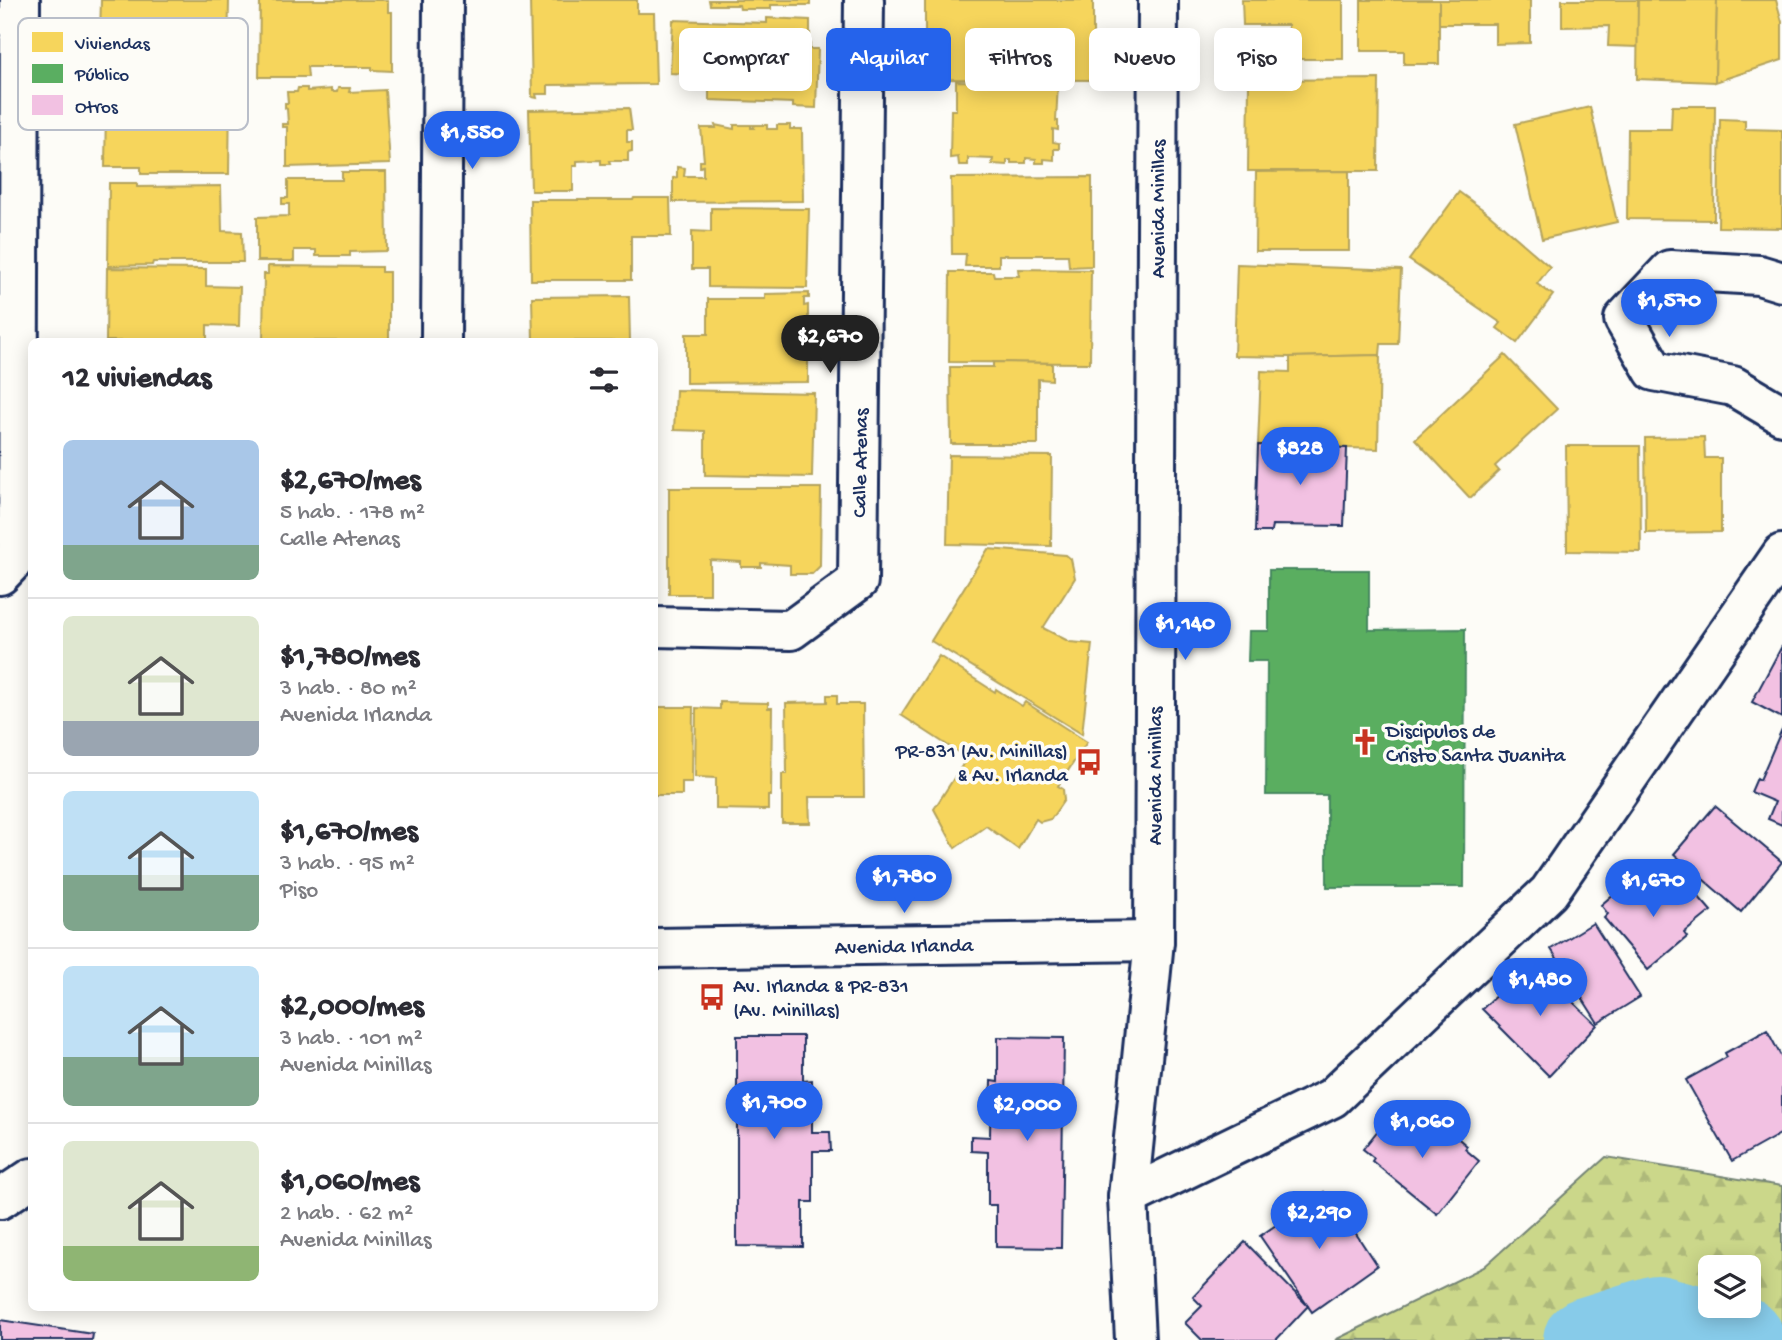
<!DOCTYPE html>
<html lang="es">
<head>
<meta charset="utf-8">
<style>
	:root { --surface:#fff; --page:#f7f7f7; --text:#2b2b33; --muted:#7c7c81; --line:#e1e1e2; --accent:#2563eb }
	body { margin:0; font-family:"Gochi Hand",sans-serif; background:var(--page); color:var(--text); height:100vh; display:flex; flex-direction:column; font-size:26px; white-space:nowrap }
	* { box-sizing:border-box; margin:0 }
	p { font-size:23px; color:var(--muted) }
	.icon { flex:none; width:38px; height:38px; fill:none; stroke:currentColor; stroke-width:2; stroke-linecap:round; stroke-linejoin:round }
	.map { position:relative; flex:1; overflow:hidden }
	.sheet { position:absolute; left:28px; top:338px; width:630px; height:973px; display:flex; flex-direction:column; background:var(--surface); border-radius:10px; box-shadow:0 4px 18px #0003 }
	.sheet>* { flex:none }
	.banner { position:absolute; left:679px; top:28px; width:665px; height:63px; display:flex; gap:14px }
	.fabs { position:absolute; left:1698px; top:1255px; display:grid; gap:14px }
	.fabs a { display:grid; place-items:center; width:63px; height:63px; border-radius:10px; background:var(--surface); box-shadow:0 4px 18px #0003; font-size:35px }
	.price { position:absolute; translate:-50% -60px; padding:0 16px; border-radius:24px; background:var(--accent); color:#fff; font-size:23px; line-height:46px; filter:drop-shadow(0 2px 4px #0008) }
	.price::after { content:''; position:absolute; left:50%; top:42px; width:21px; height:16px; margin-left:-10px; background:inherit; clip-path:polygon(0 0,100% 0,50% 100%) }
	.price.selected { background:#222; color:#fff }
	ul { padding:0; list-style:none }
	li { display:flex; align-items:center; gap:21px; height:175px; padding:0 35px }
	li+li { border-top:2px solid var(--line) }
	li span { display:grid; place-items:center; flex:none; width:196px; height:140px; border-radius:10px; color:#555 }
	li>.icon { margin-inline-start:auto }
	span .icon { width:84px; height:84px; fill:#fffc; stroke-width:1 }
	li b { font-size:30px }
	h2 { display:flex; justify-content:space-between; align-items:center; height:84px; padding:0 35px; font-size:30px }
	.pill { padding:0 24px; border-radius:10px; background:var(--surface); box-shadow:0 4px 18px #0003; font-size:24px; line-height:63px }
	.pill.selected { background:var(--accent); color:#fff }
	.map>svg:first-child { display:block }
	.forest { fill:url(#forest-firs); stroke:#738374; stroke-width:2; fill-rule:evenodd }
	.homes { fill:#f6d55c; stroke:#b4a35d; stroke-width:2 }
	.public { fill:#5aae61; stroke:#478860; stroke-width:2 }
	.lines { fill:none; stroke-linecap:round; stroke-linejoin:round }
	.river { stroke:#87cbe9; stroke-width:86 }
	.building { fill:#f2c1e2; stroke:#1b2f5e; stroke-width:2 }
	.minor-casing { stroke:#1b2f5e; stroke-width:44 }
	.tertiary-casing { stroke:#1b2f5e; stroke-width:44 }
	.minor { stroke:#fdfcf7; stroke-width:38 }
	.tertiary { stroke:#fdfcf7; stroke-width:38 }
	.labels { text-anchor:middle; stroke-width:7; stroke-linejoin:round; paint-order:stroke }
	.street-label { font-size:21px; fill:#1b2f5e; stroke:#fdfcf7 }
	.poi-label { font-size:21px; fill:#1b2f5e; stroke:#fdfcf7; text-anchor:start }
	.key { fill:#fdfcf7; stroke:#b9bec9; stroke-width:2 }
	.key-label { font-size:19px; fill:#1b2f5e }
</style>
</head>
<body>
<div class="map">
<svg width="1782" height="1340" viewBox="0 0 1782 1340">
	<defs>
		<pattern id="forest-firs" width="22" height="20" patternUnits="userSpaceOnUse" patternTransform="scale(1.75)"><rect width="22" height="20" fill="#cbd78a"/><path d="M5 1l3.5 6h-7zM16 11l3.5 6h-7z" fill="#aeb97a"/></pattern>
	</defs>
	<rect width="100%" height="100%" fill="#fdfcf7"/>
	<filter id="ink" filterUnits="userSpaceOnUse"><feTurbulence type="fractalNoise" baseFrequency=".0143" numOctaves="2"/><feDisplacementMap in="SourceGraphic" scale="14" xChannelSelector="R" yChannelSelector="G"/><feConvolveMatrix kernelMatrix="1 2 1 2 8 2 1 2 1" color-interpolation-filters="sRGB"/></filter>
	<g filter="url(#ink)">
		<path class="forest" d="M1606,1157L1782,1186V1340H1335L1484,1267ZM1710,1267H1748V1306H1710Z"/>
		<g class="homes">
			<path d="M101,0H229L228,55L210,54L209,74L109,72V67H99Z"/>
			<path d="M260,0H388V12H392V71L372,70V67H307L308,77H259Z"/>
			<path d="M530,0H637V13H654L656,84L548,85V94H536L537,98L532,97Z"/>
			<path d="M709,0H810V5H771V9H740L739,5H710Z"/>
			<path d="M925,0H1093V80L925,79Z"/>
			<path d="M1242,0H1343V59H1288V25H1243Z"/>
			<path d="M1361,0H1439V64H1404V51H1361Z"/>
			<path d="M1439,0H1530V43L1495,44V24H1439Z"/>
			<path d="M1562,0H1638V47L1608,46L1609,26L1562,27Z"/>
			<path d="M1638,0H1717L1715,82L1637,79Z"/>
			<path d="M1717,0H1776L1782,22V60L1715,82Z"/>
			<path d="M767,18L810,20V49H818L816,108L793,107V103L709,100V75L670,73L673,20L767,23Z"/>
			<path d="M1379,79L1378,171H1248L1249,80Z"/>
			<path d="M956,81L1058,84L1056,121H1058V130L1053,129V142L1059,143V149H1054V160L1044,159V163H1036V159L1026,158V163H1011V160H1007V165L992,164L993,159L968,158V165H959L958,157L950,158L951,110H956Z"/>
			<path d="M298,88H307V91L331,89V92H337L338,88H350L349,92L385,90L390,164L287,167V127H282V124H288L287,109L285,108V103H288L287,92H297Z"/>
			<path d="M109,92L230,93L229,174H141V167H105L106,107L110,108Z"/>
			<path d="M1672,106H1715L1714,220L1627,219L1628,129H1671Z"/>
			<path d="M1590,107L1617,222L1542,239L1515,124Z"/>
			<path d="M629,108L632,130H627V142H632V151L628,152V161H609L610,164H601V160L577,161V166H573V191H531L529,110Z"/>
			<path d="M1720,119L1745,120V129L1782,130V228L1718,227Z"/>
			<path d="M715,125L734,129V125H751V128H754L753,125H767V129H777V125H790V129H802L803,201L673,202V178L677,177V167L685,168L684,176H703V166L700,167V161H704L701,128H716Z"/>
			<path d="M1349,171V251H1255L1256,172Z"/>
			<path d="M342,172H386L387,251L350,252V256H316V250H294V261H257V217L289,216V204H282V198H288V180H342Z"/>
			<path d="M1092,177V266L1069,267L1068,255H999V266H965L966,254H952L951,178Z"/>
			<path d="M109,183H137V187L221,186L222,231L242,232L243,262H153L152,265L108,266Z"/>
			<path d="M1459,192L1489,214L1550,267L1537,284L1553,295L1517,343L1497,328L1501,323L1409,260Z"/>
			<path d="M634,198H670L671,236H631V280H531L530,200H633Z"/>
			<path d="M711,208L809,209L807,288L708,287V269H692V231L711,232Z"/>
			<path d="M1237,264L1401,270L1398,344H1381L1380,355L1290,357L1234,356Z"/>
			<path d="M268,266L381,267V272H389V341H263L264,274H268Z"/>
			<path d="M107,268L206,269V286L240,287L239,326L207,325V341H106Z"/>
			<path d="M1018,269L1091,270L1090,363L949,362L950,272H993L994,276H1019Z"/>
			<path d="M809,293V298H804V306L808,305V382L686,383V334H708V299H765V294Z"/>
			<path d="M629,296L630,341H533L532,297Z"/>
			<path d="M1380,355L1378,449L1258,445L1261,371L1290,372V357Z"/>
			<path d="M1505,355L1557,409L1495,466L1499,471L1470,498L1415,439Z"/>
			<path d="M993,362L1052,363V380L1038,379V444H951L950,367H993Z"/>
			<path d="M676,390L814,393L812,477L705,475V431L674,430Z"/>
			<path d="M1704,437L1705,458H1721V532L1646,533L1645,438Z"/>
			<path d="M1566,446H1640L1641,552L1567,551Z"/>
			<path d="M949,455L1052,456L1051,546L947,544Z"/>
			<path d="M669,488H821L820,566L812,574H790V565L761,563V567H741V562L710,560V594H669Z"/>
			<path d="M988,549L1066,555L1071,559L1075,578L1043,628L1070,642L1092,644L1082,734L931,641Z"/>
			<path d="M939,656L995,692L996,689L1022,706L1025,702L1087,742L1058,786L1063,789L1064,800L1051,819L1040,822L1036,819L1018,849L986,826L955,848L934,809L967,758L901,715Z"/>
			<path d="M827,695H837V704H863L864,797H809L810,823H782V774H787L786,703L827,702Z"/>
			<path d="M720,702L768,703V708H772L771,796H768V810L716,809V778L695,777L696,708L720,709Z"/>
			<path d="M654,707H693L692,782H682V795H654Z"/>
		</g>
		<path class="public" d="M1269,570H1369V630L1465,629L1464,887H1327V795H1266L1267,661H1248L1249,631H1269Z"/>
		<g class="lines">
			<path class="river" d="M1586,1340L1657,1318L1742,1340"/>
		</g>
		<g class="building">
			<path d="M1258,445L1347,448L1344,526L1272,525L1271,532H1255Z"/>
			<path d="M1782,646V718L1752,702Z"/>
			<path d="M1782,729V825L1768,819L1775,802L1751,792L1757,778L1760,780Z"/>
			<path d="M1715,806L1782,862L1741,912L1674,854Z"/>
			<path d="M1636,875L1659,901L1684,880L1711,911L1684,933L1687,937L1648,970L1604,918L1608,914L1601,905Z"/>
			<path d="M1593,923L1640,997L1598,1023L1551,949Z"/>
			<path d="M1531,962L1597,1025L1549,1076L1482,1009Z"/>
			<path d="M1767,1030L1782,1058V1133L1732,1161L1686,1080L1727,1057L1725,1053Z"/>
			<path d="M737,1036H803V1081L812,1080V1132H830L831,1151H813V1202H803V1247L737,1246Z"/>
			<path d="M998,1037L1064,1038L1061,1248L996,1247V1205H988V1152L971,1151V1136L990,1137L991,1081L998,1082Z"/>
			<path d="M1391,1114L1403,1125L1405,1123L1418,1133L1433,1117L1467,1146L1465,1149L1479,1161L1437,1214L1372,1161L1374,1158L1363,1149Z"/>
			<path d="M1324,1192L1336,1210L1344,1205L1353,1229L1377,1266L1312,1312L1260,1236Z"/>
			<path d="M1245,1242L1308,1306L1276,1340H1202L1185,1323L1202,1306L1193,1297Z"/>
			<path d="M0,1320L93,1334L92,1340H0Z"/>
		</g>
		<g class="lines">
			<defs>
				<g id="minor">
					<path d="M1782,282L1759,275L1670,270L1624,319L1654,371L1733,386L1782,415"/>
					<path d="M441,341L443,0"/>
					<path d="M0,575L18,556L20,0"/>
					<path d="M654,627L791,630L858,581L864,0"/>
					<path d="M654,948L1154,941"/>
					<path d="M1128,1197L1332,1098L1549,892L1782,554"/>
					<path d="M0,1199L32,1178"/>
				</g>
				<path id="tertiary" d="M1135,1340L1128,1197L1154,941L1158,0"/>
			</defs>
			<use href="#minor" class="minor-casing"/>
			<use href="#tertiary" class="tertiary-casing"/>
			<use href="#minor" class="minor"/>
			<use href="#tertiary" class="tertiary"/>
		</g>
	</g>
	<defs>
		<symbol id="church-bare" viewBox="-9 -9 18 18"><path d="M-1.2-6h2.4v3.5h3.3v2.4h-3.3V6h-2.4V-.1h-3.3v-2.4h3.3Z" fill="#c8321e" stroke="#fdfcf7" stroke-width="2.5" paint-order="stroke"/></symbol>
		<symbol id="bus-bare" viewBox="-9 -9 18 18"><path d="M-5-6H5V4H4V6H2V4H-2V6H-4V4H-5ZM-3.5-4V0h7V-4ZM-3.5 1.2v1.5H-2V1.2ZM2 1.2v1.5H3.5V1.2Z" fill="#c8321e" stroke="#fdfcf7" stroke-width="2.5" paint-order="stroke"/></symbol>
	</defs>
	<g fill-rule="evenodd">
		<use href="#church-bare" x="1346" y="723" width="38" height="38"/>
		<use href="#bus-bare" x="1070" y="743" width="38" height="38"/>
		<use href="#bus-bare" x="693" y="978" width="38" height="38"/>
	</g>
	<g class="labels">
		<g class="street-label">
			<text transform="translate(1157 209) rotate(-90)" y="7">Avenida Minillas</text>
			<text transform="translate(859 463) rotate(-89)" y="7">Calle Atenas</text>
			<text transform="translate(1154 776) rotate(-90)" y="7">Avenida Minillas</text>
			<text transform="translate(904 945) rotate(-1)" y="7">Avenida Irlanda</text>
		</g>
		<g class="poi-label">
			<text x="1386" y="737">Discipulos de<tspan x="1386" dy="24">Cristo Santa Juanita</tspan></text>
			<text x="1068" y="757" text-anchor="end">PR-831 (Av. Minillas)<tspan x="1068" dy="24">&amp; Av. Irlanda</tspan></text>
			<text x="733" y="992">Av. Irlanda &amp; PR-831<tspan x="733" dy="24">(Av. Minillas)</tspan></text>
		</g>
	</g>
	<rect x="18" y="18" width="230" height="112" rx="10" class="key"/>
	<rect x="32" y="32" width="31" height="20" fill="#f6d55c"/>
	<rect x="32" y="64" width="31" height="19" fill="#5aae61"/>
	<rect x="32" y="95" width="31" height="20" fill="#f2c1e2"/>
	<g class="key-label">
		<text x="75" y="49">Viviendas</text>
		<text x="75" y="80">Público</text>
		<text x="75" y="112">Otros</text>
	</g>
</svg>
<div class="fabs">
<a><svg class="icon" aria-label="layers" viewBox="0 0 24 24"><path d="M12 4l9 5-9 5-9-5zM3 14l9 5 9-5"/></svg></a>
</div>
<b class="price" style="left:472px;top:171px">$1,550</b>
<b class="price" style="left:1669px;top:339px">$1,570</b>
<b class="price selected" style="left:830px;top:375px">$2,670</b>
<b class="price" style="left:1300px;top:487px">$828</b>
<b class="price" style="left:1185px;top:662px">$1,140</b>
<b class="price" style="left:904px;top:915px">$1,780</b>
<b class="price" style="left:1653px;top:919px">$1,670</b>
<b class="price" style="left:1540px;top:1018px">$1,480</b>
<b class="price" style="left:774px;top:1141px">$1,700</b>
<b class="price" style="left:1027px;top:1143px">$2,000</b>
<b class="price" style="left:1422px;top:1160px">$1,060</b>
<b class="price" style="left:1319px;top:1251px">$2,290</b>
<div class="banner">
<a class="pill">Comprar</a>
<a class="pill selected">Alquilar</a>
<a class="pill">Filtros</a>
<a class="pill">Nuevo</a>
<a class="pill">Piso</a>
</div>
<section class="sheet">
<h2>12 viviendas<svg class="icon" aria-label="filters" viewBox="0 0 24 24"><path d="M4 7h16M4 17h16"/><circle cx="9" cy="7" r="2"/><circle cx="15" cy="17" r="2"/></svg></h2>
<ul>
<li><span style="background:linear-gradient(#a9c7e8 75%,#7fa58c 0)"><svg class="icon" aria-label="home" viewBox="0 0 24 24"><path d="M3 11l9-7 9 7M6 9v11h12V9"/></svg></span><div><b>$2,670/mes</b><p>5 hab. · 178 m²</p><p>Calle Atenas</p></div></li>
<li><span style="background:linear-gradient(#dfe7d0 75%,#9aa5b1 0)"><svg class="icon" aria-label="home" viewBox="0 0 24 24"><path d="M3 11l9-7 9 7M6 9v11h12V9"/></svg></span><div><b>$1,780/mes</b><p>3 hab. · 80 m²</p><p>Avenida Irlanda</p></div></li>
<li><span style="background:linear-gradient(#bfe0f5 60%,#7fa58c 0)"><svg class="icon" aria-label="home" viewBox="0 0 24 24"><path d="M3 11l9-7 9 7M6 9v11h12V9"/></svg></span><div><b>$1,670/mes</b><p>3 hab. · 95 m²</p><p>Piso</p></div></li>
<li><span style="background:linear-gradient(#bfe0f5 65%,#7fa58c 0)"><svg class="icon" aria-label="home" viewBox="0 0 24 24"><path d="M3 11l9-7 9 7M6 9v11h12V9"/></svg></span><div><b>$2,000/mes</b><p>3 hab. · 101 m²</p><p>Avenida Minillas</p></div></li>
<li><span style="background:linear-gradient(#dfe7d0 75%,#8fb573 0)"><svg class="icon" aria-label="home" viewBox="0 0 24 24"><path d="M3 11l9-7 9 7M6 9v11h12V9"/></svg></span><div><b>$1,060/mes</b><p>2 hab. · 62 m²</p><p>Avenida Minillas</p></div></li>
</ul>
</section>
</div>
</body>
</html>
